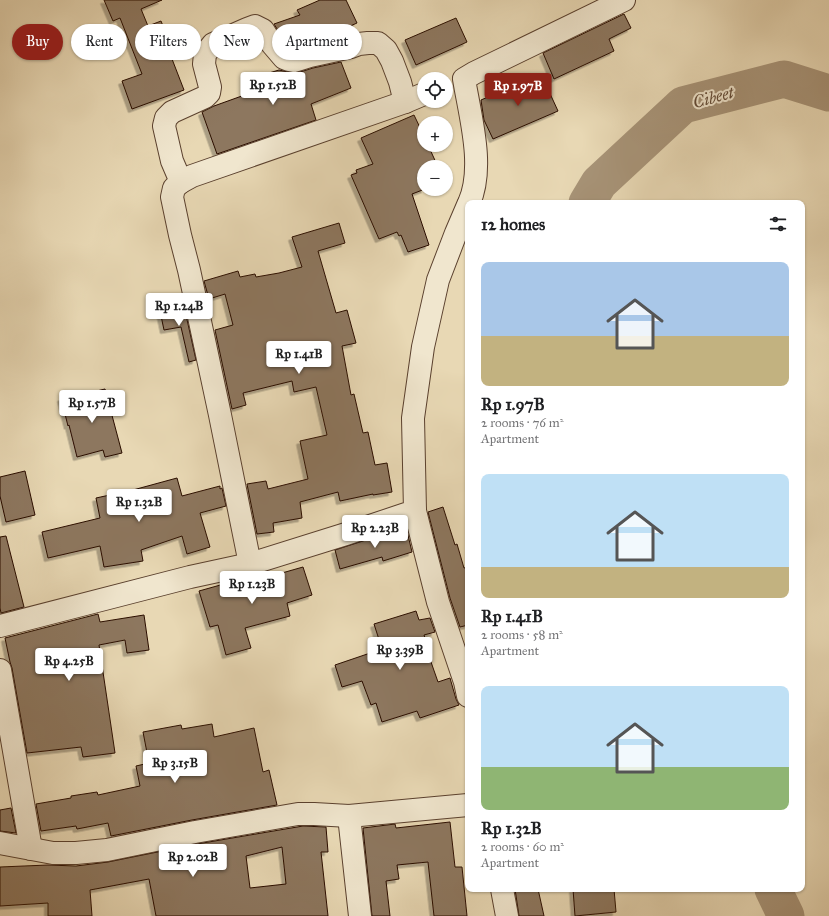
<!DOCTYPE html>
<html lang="en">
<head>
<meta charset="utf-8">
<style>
	:root { --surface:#fff; --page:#f6f6f6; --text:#202124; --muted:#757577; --accent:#8f2418 }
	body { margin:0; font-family:"IM FELL Great Primer",serif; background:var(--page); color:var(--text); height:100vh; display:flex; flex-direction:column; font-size:15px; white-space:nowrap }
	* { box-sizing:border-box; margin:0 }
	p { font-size:13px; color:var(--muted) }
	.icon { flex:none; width:22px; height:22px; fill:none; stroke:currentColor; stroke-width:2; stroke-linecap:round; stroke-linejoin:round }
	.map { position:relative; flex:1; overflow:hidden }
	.details { position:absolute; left:465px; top:200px; width:340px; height:692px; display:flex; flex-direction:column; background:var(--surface); border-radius:8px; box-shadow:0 1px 3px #0004 }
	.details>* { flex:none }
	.guide { position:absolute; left:12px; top:24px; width:380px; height:36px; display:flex; gap:8px }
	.fabs { position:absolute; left:417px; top:72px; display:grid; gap:8px }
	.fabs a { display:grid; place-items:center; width:36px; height:36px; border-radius:50%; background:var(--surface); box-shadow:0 1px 3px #0004; font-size:20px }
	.price { position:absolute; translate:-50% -34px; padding:0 9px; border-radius:4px; background:#fff; color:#222; font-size:13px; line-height:26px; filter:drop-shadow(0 1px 2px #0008) }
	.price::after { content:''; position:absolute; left:50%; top:24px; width:12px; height:9px; margin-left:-6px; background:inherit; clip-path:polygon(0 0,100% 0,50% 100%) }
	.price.active { background:var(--accent); color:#fff }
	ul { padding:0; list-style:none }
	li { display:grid; align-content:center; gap:8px; height:212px; padding:0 16px }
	li span { display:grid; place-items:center; height:124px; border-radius:8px; color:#555 }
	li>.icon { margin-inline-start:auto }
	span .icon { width:72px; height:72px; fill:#fffc; stroke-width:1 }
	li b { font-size:17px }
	h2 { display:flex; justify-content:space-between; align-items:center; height:48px; padding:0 16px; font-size:17px }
	.chip { padding:0 14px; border-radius:18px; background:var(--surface); box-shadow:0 1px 3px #0004; font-size:14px; line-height:36px }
	.chip.active { background:var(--accent); color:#fff }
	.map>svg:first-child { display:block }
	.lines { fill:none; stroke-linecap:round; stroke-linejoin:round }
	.river { stroke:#a79377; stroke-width:37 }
	.building { fill:#8d775e; stroke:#2a0e01; fill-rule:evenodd; filter:url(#shadow) }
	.street-casing { stroke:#5a402e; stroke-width:24 }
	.street { stroke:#f0e6ce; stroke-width:22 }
	.labels { text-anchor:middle; stroke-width:4; stroke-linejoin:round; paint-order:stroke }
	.water-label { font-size:17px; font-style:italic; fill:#624a36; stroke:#f0e6ce }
</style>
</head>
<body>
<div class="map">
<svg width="829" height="916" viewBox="0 0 829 916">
	<defs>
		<filter id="shadow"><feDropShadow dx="-3.5" dy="3.5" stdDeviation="0" flood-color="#0004"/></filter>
	</defs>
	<rect width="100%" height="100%" fill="#e8d8b4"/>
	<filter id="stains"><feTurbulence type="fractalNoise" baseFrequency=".005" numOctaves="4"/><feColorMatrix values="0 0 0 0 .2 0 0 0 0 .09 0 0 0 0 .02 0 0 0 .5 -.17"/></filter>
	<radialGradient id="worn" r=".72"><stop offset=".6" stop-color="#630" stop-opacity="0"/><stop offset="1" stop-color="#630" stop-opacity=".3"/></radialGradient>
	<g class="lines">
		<g class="river">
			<path d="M587,203L599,183L683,105L784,79L829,93"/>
			<path d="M773,889L786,916"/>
		</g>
	</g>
	<g class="building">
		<path d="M104,0H162L141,9L148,26L161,21L176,58L172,59L184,90L132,109L122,81L142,74L120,18L113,21Z"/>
		<path d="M320,0H346L357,23L330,35L331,38L307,44L293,48H291L282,37L274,24L300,15L297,10Z"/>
		<path d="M624,14L631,28L609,39L614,51L554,79L543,53Z"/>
		<path d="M456,18L467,42L416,65L405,40Z"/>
		<path d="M341,62L351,88L311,104L316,120L217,154L202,112L214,106L264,88L259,76L279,70L292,73H297L313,68Z"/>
		<path d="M541,74L558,111L493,139L484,120L481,100Z"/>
		<path d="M414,115L424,136V145H428L438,167H424V189H425L412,194L429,245L408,252L401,235L399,236L397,232L379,239L351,175L357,173L356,170L373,164L361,138Z"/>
		<path d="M339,223L345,243L318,251L336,313L347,310L356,343L342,346L351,395L354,394L363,433L368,432L375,465L387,463L392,492L373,495V494L340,501L338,492L300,502L302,518L273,523L274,532L257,534L247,484L266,481L268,489L308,479L300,441L327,435L316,387L294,392L292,381L243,393L246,405L232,409L215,330L233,325L225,294L209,299L204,281L238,271L240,277L255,274L256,277L279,273L302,267L292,237Z"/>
		<path d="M184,306L196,360L189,362L181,327L164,330L160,311Z"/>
		<path d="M105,389L122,453L105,457L103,450L77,457L69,425L68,426L61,398L83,392L84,394Z"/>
		<path d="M25,471L35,515L6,522L0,496V477Z"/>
		<path d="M177,478L182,496L220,486V489L222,488L226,506L200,513L210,547L187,554L182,536L141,550L143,561L104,567L100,546L48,558L42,532L100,518L96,498L133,490Z"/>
		<path d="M443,507L455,545L457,544L464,568L468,567V625L460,627L450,598L428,512Z"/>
		<path d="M406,527L412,552L383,561L382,557L340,569L335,550Z"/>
		<path d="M6,536L24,607L1,613L0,608V537Z"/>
		<path d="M303,567L312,595L287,603L290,616L245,628L251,648L226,655L218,625L210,627L199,591L224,584V583L228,582L246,578L247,583Z"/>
		<path d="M416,611L419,620L430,618L435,632L424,635L426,641L424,642L438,682L450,678L456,699L459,705L420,718L417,711L382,722L376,703L371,705L362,681L342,687L335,665L382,649L374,624Z"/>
		<path d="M98,614L100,622L144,615L149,650L127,653L125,640L99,645L115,753L83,757L81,747L27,753L12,668L10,662L5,638Z"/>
		<path d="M212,724L214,737L254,728L263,772L269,770L277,805L192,820L111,836L108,823L77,829L76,826L41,831L36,804L71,798V796L97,792L98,795L140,786L136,766L149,763L143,732L181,725L182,729Z"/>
		<path d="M11,808L16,833L0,831V810Z"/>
		<path d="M450,822L455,867H462L467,916H434L428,862L397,865L399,879L386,881L390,916H372L363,828L395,824L396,828Z"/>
		<path d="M303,826L326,827L328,852H321L328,916H156L149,879L90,890L92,916H48V903L0,906V867L48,865L76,866L108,862L197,844ZM282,847L286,884L250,888L246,856Z"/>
		<path d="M515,889H538L544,916H519Z"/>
		<path d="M573,889H614L616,912L575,916Z"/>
	</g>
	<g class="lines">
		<defs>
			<g id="street">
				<path d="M181,182L192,176L405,102L424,94"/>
				<path d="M469,203C485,167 470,116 464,79L474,73L624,0"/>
				<path d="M415,511L438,602L465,682L468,696"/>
				<path d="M250,564L220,415L189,270L180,235L172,197L174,188L181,182L172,161L164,126L166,118L172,112L205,97L209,93L210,87L204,64L205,54L213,44L247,29L255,26L263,30L272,44L284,58L289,60L294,61L310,56L351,47L359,44L368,43H378L386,50L392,61L400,82L405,102"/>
				<path d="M0,626L190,577L250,564L346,534L415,511L413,418L423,347L438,280L456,233L468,205"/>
				<path d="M0,670L31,849"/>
				<path d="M349,816L360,916"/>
				<path d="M0,843L53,853H76L107,850L195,832L298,814H314L349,816L457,806L468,805"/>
				<path d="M502,889L507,916"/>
			</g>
		</defs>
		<use href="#street" class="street-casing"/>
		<use href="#street" class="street"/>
	</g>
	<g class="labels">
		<g class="water-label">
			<text transform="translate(713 97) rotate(-15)" y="6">Cibeet</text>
		</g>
	</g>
	<rect width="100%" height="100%" filter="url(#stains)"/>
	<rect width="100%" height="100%" fill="url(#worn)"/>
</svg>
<div class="fabs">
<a><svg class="icon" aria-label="locate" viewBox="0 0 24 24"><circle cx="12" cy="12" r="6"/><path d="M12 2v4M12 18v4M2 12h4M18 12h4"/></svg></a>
<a>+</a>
<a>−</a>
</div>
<b class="price" style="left:273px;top:106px">Rp 1.52B</b>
<b class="price active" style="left:518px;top:107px">Rp 1.97B</b>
<b class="price" style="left:179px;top:327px">Rp 1.24B</b>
<b class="price" style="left:299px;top:375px">Rp 1.41B</b>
<b class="price" style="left:92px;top:424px">Rp 1.57B</b>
<b class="price" style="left:139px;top:523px">Rp 1.32B</b>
<b class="price" style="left:375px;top:549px">Rp 2.23B</b>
<b class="price" style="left:252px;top:605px">Rp 1.23B</b>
<b class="price" style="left:400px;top:671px">Rp 3.39B</b>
<b class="price" style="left:69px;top:682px">Rp 4.25B</b>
<b class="price" style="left:175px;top:784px">Rp 3.15B</b>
<b class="price" style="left:193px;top:878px">Rp 2.02B</b>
<div class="guide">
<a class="chip active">Buy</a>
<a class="chip">Rent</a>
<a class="chip">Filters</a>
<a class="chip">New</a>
<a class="chip">Apartment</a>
</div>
<section class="details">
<h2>12 homes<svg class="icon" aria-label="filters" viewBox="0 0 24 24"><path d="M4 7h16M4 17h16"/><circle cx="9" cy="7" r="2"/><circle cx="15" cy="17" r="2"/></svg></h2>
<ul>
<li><span style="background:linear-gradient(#a9c7e8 60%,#c2b280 0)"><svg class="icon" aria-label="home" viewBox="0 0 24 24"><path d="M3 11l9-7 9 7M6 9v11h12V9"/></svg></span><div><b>Rp 1.97B</b><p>2 rooms · 76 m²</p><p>Apartment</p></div></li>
<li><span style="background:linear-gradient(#bfe0f5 75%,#c2b280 0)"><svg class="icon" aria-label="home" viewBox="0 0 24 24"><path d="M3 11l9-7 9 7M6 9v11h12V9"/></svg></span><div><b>Rp 1.41B</b><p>2 rooms · 58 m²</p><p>Apartment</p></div></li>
<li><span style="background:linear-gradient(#bfe0f5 65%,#8fb573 0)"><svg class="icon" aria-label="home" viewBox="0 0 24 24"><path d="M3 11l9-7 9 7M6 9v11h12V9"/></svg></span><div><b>Rp 1.32B</b><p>2 rooms · 60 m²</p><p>Apartment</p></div></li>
</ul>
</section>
</div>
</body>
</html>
